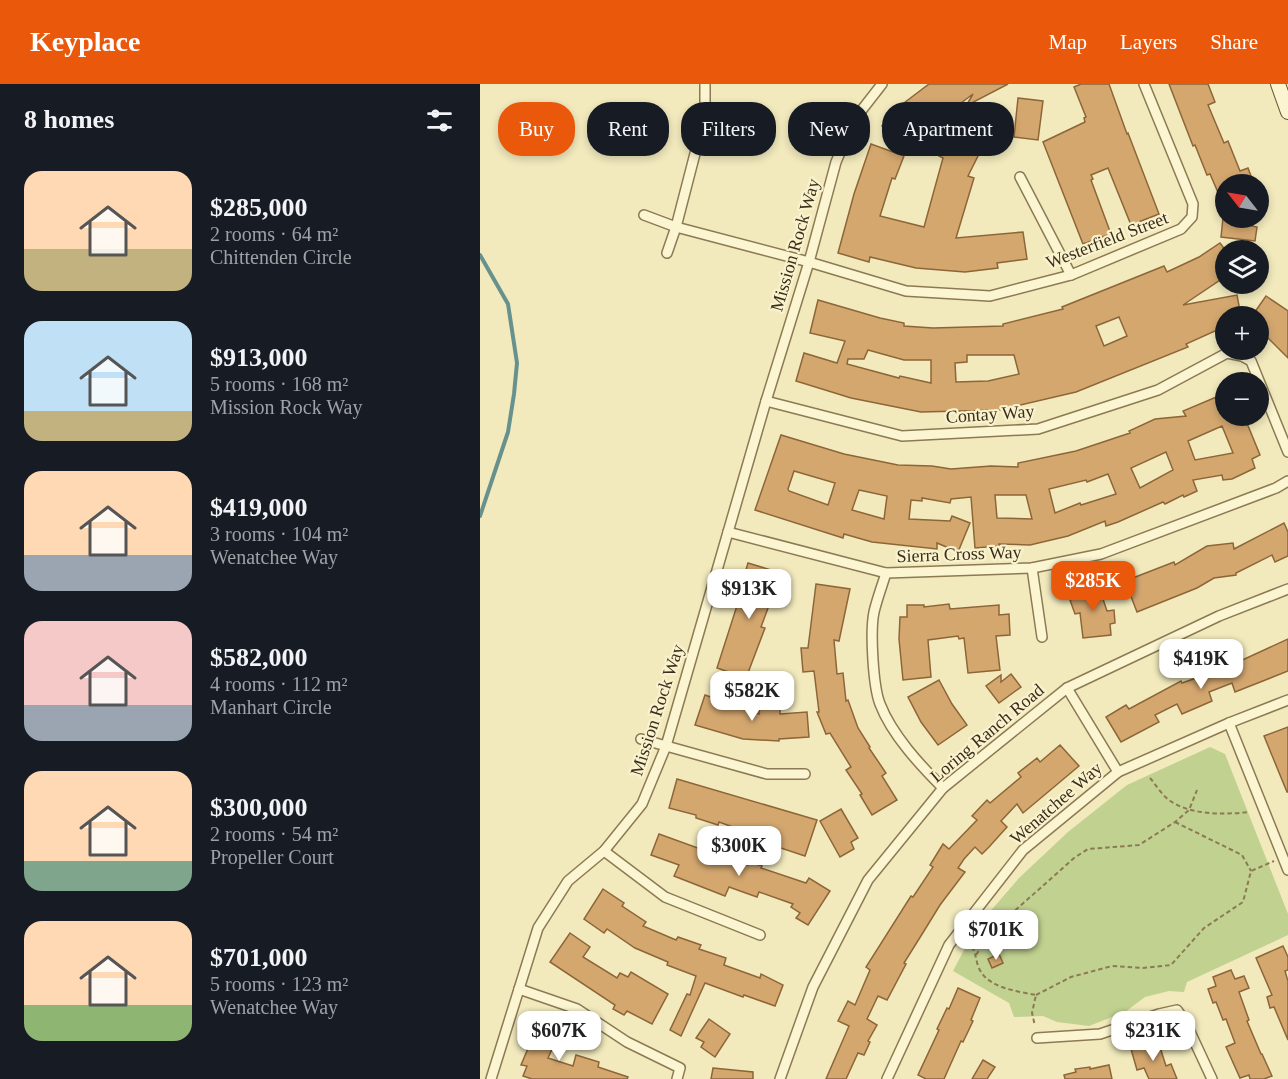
<!DOCTYPE html>
<html lang="en">
<head>
<meta charset="utf-8">
<style>
	:root { --surface:#171b24; --page:#242831; --text:#f1f3f6; --muted:#9ea1a6; --accent:#ea580c }
	body { margin:0; font-family:Georgia,serif; background:var(--page); color:var(--text); height:100vh; display:flex; flex-direction:column; font-size:22px; white-space:nowrap }
	* { box-sizing:border-box; margin:0 }
	p { font-size:20px; color:var(--muted) }
	.icon { flex:none; width:33px; height:33px; fill:none; stroke:currentColor; stroke-width:2; stroke-linecap:round; stroke-linejoin:round }
	.map { position:relative; flex:1; overflow:hidden }
	.details { display:flex; flex-direction:column; background:var(--surface); width:480px }
	.details>* { flex:none }
	.top-card { position:absolute; left:18px; top:18px; width:570px; height:54px; display:flex; gap:12px }
	.needle { width:39px; rotate:301deg }
	.fabs { position:absolute; left:735px; top:90px; display:grid; gap:12px }
	.fabs a { display:grid; place-items:center; width:54px; height:54px; border-radius:50%; background:var(--surface); box-shadow:0 3px 9px #0003; font-size:30px }
	.price { position:absolute; translate:-50% -51px; padding:0 14px; border-radius:12px; background:#fff; color:#222; font-size:20px; line-height:39px; filter:drop-shadow(0 2px 3px #0008) }
	.price::after { content:''; position:absolute; left:50%; top:36px; width:18px; height:14px; margin-left:-9px; background:inherit; clip-path:polygon(0 0,100% 0,50% 100%) }
	.price.current { background:var(--accent); color:#fff }
	ul { padding:0; list-style:none }
	li { display:flex; align-items:center; gap:18px; height:150px; padding:0 24px }
	li span { display:grid; place-items:center; flex:none; width:168px; height:120px; border-radius:18px; color:#555 }
	li>.icon { margin-inline-start:auto }
	span .icon { width:72px; height:72px; fill:#fffc; stroke-width:1 }
	li b { font-size:26px }
	h2 { display:flex; justify-content:space-between; align-items:center; height:72px; padding:0 24px; font-size:26px }
	.tag { padding:0 21px; border-radius:24px; background:var(--surface); box-shadow:0 3px 9px #0003; font-size:21px; line-height:54px }
	.tag.current { background:var(--accent); color:#fff }
	header { display:flex; align-items:center; gap:36px; box-sizing:border-box; height:84px; padding:0 30px; background:var(--accent); color:#fff }
	header strong { font-size:28px }
	nav { display:flex; gap:33px; margin-inline-start:auto; font-size:21px }
	main { display:flex; flex:1; min-height:0 }
	.map>svg:first-child { display:block }
	.green { fill:#c0d190 }
	.lines { fill:none; stroke-linecap:round; stroke-linejoin:round }
	.stream { stroke:#67918d; stroke-width:4 }
	.building { fill:#d4a76f; stroke:#8d6638; stroke-width:1.5; fill-rule:evenodd }
	.street-casing { stroke:#8b7a54; stroke-width:12 }
	.secondary-casing { stroke:#6d5a38; stroke-width:16 }
	.path { stroke:#8b7a54; stroke-width:2; stroke-dasharray:4.5 3; stroke-linecap:butt }
	.street { stroke:#fcf5d1; stroke-width:9 }
	.secondary { stroke:#fcf5d1; stroke-width:14 }
	.labels { text-anchor:middle; stroke-width:4.5; stroke-linejoin:round; paint-order:stroke }
	.street-label { font-size:18px; fill:#392e1b; stroke:#f9f2cd }
</style>
</head>
<body>
<header>
<strong>Keyplace</strong>
<nav><a>Map</a><a>Layers</a><a>Share</a></nav>
</header>
<main>
<section class="details">
<h2>8 homes<svg class="icon" aria-label="filters" viewBox="0 0 24 24"><path d="M4 7h16M4 17h16"/><circle cx="9" cy="7" r="2"/><circle cx="15" cy="17" r="2"/></svg></h2>
<ul>
<li><span style="background:linear-gradient(#ffd9b3 65%,#c2b280 0)"><svg class="icon" aria-label="home" viewBox="0 0 24 24"><path d="M3 11l9-7 9 7M6 9v11h12V9"/></svg></span><div><b>$285,000</b><p>2 rooms · 64 m²</p><p>Chittenden Circle</p></div></li>
<li><span style="background:linear-gradient(#bfe0f5 75%,#c2b280 0)"><svg class="icon" aria-label="home" viewBox="0 0 24 24"><path d="M3 11l9-7 9 7M6 9v11h12V9"/></svg></span><div><b>$913,000</b><p>5 rooms · 168 m²</p><p>Mission Rock Way</p></div></li>
<li><span style="background:linear-gradient(#ffd9b3 70%,#9aa5b1 0)"><svg class="icon" aria-label="home" viewBox="0 0 24 24"><path d="M3 11l9-7 9 7M6 9v11h12V9"/></svg></span><div><b>$419,000</b><p>3 rooms · 104 m²</p><p>Wenatchee Way</p></div></li>
<li><span style="background:linear-gradient(#f6c9c9 70%,#9aa5b1 0)"><svg class="icon" aria-label="home" viewBox="0 0 24 24"><path d="M3 11l9-7 9 7M6 9v11h12V9"/></svg></span><div><b>$582,000</b><p>4 rooms · 112 m²</p><p>Manhart Circle</p></div></li>
<li><span style="background:linear-gradient(#ffd9b3 75%,#7fa58c 0)"><svg class="icon" aria-label="home" viewBox="0 0 24 24"><path d="M3 11l9-7 9 7M6 9v11h12V9"/></svg></span><div><b>$300,000</b><p>2 rooms · 54 m²</p><p>Propeller Court</p></div></li>
<li><span style="background:linear-gradient(#ffd9b3 70%,#8fb573 0)"><svg class="icon" aria-label="home" viewBox="0 0 24 24"><path d="M3 11l9-7 9 7M6 9v11h12V9"/></svg></span><div><b>$701,000</b><p>5 rooms · 123 m²</p><p>Wenatchee Way</p></div></li>
</ul>
</section>
<div class="map">
<svg width="808" height="995" viewBox="0 0 808 995">
	<rect width="100%" height="100%" fill="#f2eabd"/>
	<path class="green" d="M730,663L745,670L808,830V851L707,898L704,908L689,907L665,913L645,928L609,942L577,938L563,932L534,933L529,919L473,887L495,845L539,794L588,748L647,701Z"/>
	<g class="lines">
		<path class="stream" d="M0,171L28,220L37,279L34,310L28,348L0,432"/>
	</g>
	<g class="building">
		<path d="M449,0H528L486,22L493,10L465,31L448,37L453,40L434,54L437,57L429,66L402,42L420,22Z"/>
		<path d="M601,0H629L647,50L648,49L679,130L651,141L628,84L611,91L613,95L611,96L631,150L603,160L563,58L605,38L604,34L606,33L594,3Z"/>
		<path d="M689,0H728L735,18L728,21L744,59L748,57L760,87L768,84L774,100H746V127L730,90L727,91L715,61L713,62Z"/>
		<path d="M538,14L563,17L558,56L534,53Z"/>
		<path d="M518,28L531,55L508,65L496,38Z"/>
		<path d="M471,50L501,66L488,92L494,94L476,154L543,148L547,175L517,179L518,184L485,188L436,184L390,173L389,178L358,169L374,110L391,60L424,72L415,95L412,94L400,132L444,143L463,74L459,72Z"/>
		<path d="M743,134H773L772,142L777,143L775,157L741,153Z"/>
		<path d="M740,159L746,167V192L703,221L757,211L761,232H746V242L706,260L708,263L596,308L519,326L441,328L371,314L316,297L324,269L357,279L365,257L330,249L338,216L400,234L424,239V242L453,244L523,242V240L583,225L582,223L684,182L687,188L719,173ZM639,233L647,252L624,262L616,242ZM388,266L424,276H451V299L420,292L419,294L367,280L368,275H384ZM487,271H534L539,290L508,297L476,298L475,279L487,278Z"/>
		<path d="M786,212L808,227V274L789,255L778,247V232H772Z"/>
		<path d="M746,309V332H766H764L780,371L772,375L775,384L752,395L743,396L742,391L713,396L717,407L704,413L703,411L685,420L683,418L638,438L626,442L625,437L588,452L550,461L519,460V462L495,464L491,413L471,415L470,419L442,414V417L431,416L429,435L470,437L472,432L490,439L478,468L457,459V465L392,458L364,450L363,454L275,426L301,351L364,370L418,381L452,382L471,385L511,382L538,383V379L596,367L650,349L649,347L675,335L706,332L703,327ZM742,342L753,369L715,376L708,357ZM686,368L693,386L660,404L651,384ZM314,387L355,399L348,421L309,407L308,405ZM628,390L636,410L601,421L600,419L575,429L569,405L606,396L607,398ZM379,406L407,412L404,435L372,426ZM515,411H546L552,435L517,434Z"/>
		<path d="M804,439L808,448V472L795,478L792,471L756,489V491L734,494L717,504L657,528L645,497L694,478L695,481L727,462L753,459L754,465Z"/>
		<path d="M268,479L301,489L281,543L285,544L266,594L237,584L263,503L261,502Z"/>
		<path d="M617,497L627,527L634,526L635,539L630,540L631,551L603,554L600,529L595,530L590,516L601,512L598,503Z"/>
		<path d="M336,500L370,505L359,557L354,556L357,590L363,589L366,617L368,616L378,644L390,663L389,664L406,689L402,692L417,716L392,731L380,711L382,710L366,686L371,683L350,649L346,650L337,628H339L334,587L323,588L321,564H328Z"/>
		<path d="M469,520L470,525L519,521V531L529,530L530,551L516,552L520,586L488,589L484,554L479,555L478,552L448,556L451,593L423,596L419,555L420,533H427V521H444V523Z"/>
		<path d="M808,555V587L755,608L752,599L729,608L732,617L702,630L697,620L675,631L679,638L641,658L626,633L646,621L649,625L701,597L702,599L736,587L735,584L758,576V578Z"/>
		<path d="M531,590L541,603L519,619L506,602L521,591V598Z"/>
		<path d="M459,596L472,620L487,641L458,661L441,638L428,613Z"/>
		<path d="M225,611L279,630V624H300V630L327,628L329,653L299,655V657L263,655L215,641Z"/>
		<path d="M808,643V708H807L784,652Z"/>
		<path d="M580,661L599,682L543,729L537,720L521,737L527,743L509,763L502,770L495,763L484,775L478,784L485,788L460,821L444,847L424,879L426,880L407,916L398,912L387,935L397,941L388,957L390,958L384,971L378,969L366,995H346L369,942L358,937L368,917L375,921L390,886L386,883L431,812L433,813L453,783L450,781L463,760L469,765L497,736L492,732L507,716L510,719L541,693L538,689L557,674L560,678Z"/>
		<path d="M197,695L337,736L325,772L271,754L272,750L239,738L238,741L216,734V731L189,724Z"/>
		<path d="M361,725L378,754L371,758L374,765L360,773L340,737Z"/>
		<path d="M179,750L237,771L238,768L268,781L270,778L282,782L281,784L326,799L329,794L350,807L328,841L316,834L320,829L311,823L313,820L279,808L277,813L249,803L245,812L194,792L199,781L171,771Z"/>
		<path d="M123,805L144,819L142,822L166,838L163,842L196,856L198,853L221,861L219,865L246,874L244,881L280,894L281,890L303,901L295,922L264,911L263,913L225,899L201,952L190,946L207,910L210,911L216,892L187,881L188,878L155,864L127,845L124,849L104,835Z"/>
		<path d="M90,849L110,863L103,873L137,894L140,889L148,893L151,888L188,910L172,940L147,927L144,931L133,925L135,921L70,878Z"/>
		<path d="M803,862L808,873V886L805,887L808,897V956L794,923L790,924L787,913L792,911L776,874Z"/>
		<path d="M519,870L523,879L512,884L508,875Z"/>
		<path d="M751,886L755,895L764,892L769,904L759,908L769,936L767,937L781,970H782L792,992L784,995H770L769,991L760,994L746,963L755,959L746,935L743,936L736,918L733,919L728,905L736,902L733,893Z"/>
		<path d="M478,904L500,914L491,936L493,937L483,958L481,957L464,995H446L438,991L459,946L457,945L467,924L469,925Z"/>
		<path d="M229,935L250,950L235,973L221,963L224,958L216,954Z"/>
		<path d="M58,941L79,950L68,974L93,982L96,971L119,978L118,983L148,993L147,995H52L43,992L47,982L41,981Z"/>
		<path d="M678,957L686,982L691,980L697,995H669L664,984L657,986L651,965Z"/>
		<path d="M503,976L515,983L507,995H492Z"/>
		<path d="M629,981L632,995H585L584,991L596,988L595,985L610,983V985Z"/>
		<path d="M233,984L273,988V995H231Z"/>
	</g>
	<g class="lines">
		<defs>
			<g id="street">
				<path d="M540,93L591,191"/>
				<path d="M164,131L196,143L329,178L426,207L510,212L591,191L701,145L712,133L713,120L664,0"/>
				<path d="M187,169L196,143L225,31V0"/>
				<path d="M286,317L422,352L558,345L678,306L747,269L762,272L771,277L808,368"/>
				<path d="M248,448L406,489L552,484L621,470L796,404L808,397"/>
				<path d="M552,484L562,553"/>
				<path d="M406,489C402,502 397,515 394,528C390,547 393,602 400,620C412,651 440,681 463,704"/>
				<path d="M587,604L638,688"/>
				<path d="M749,639L808,786"/>
				<path d="M161,655L287,690H325"/>
				<path d="M124,767L185,813L280,851"/>
				<path d="M39,905L97,925L147,958L200,984L197,995"/>
				<path d="M557,954L620,950L679,930L697,926L705,937L732,995"/>
				<path d="M11,995L58,844L88,797L124,767L162,720L186,662L286,317L329,178L356,78L374,36L402,0"/>
				<path d="M300,995L333,903L388,796L463,704L587,604L739,532L808,505"/>
				<path d="M407,995L469,861L543,766L638,688L749,639L808,616"/>
			</g>
			<path id="secondary" d="M798,0L808,28"/>
		</defs>
		<use href="#street" class="street-casing"/>
		<use href="#secondary" class="secondary-casing"/>
		<g class="path">
			<path d="M670,694C676,701 681,710 689,716C709,731 744,731 768,728"/>
			<path d="M695,738L762,771L771,787"/>
			<path d="M487,857C495,863 495,872 498,882C506,904 536,907 556,911L552,929L555,942"/>
			<path d="M496,871L511,848L594,774L608,765L659,761L695,738L709,726L717,706"/>
			<path d="M556,911L591,893L632,882L662,884L691,881L724,844L763,818L771,787L794,777"/>
		</g>
		<use href="#street" class="street"/>
		<use href="#secondary" class="secondary"/>
	</g>
	<g class="labels">
		<g class="street-label">
			<text transform="translate(627 156) rotate(-21)" y="6">Westerfield Street</text>
			<text transform="translate(315 161) rotate(-74)" y="6">Mission Rock Way</text>
			<text transform="translate(510 330) rotate(-4)" y="6">Contay Way</text>
			<text transform="translate(479 470) rotate(-2)" y="6">Sierra Cross Way</text>
			<text transform="translate(177 626) rotate(-72)" y="6">Mission Rock Way</text>
			<text transform="translate(507 649) rotate(-40)" y="6">Loring Ranch Road</text>
			<text transform="translate(576 719) rotate(-41)" y="6">Wenatchee Way</text>
		</g>
	</g>
</svg>
<div class="fabs">
<a><svg class="needle" viewBox="-14 -14 28 28"><path d="M0-13l5 13h-10z" fill="#e53935"/><path d="M0 13l5-13h-10z" fill="#9ea1a6"/></svg></a>
<a><svg class="icon" aria-label="layers" viewBox="0 0 24 24"><path d="M12 4l9 5-9 5-9-5zM3 14l9 5 9-5"/></svg></a>
<a>+</a>
<a>−</a>
</div>
<b class="price current" style="left:613px;top:528px">$285K</b>
<b class="price" style="left:269px;top:536px">$913K</b>
<b class="price" style="left:721px;top:606px">$419K</b>
<b class="price" style="left:272px;top:638px">$582K</b>
<b class="price" style="left:259px;top:793px">$300K</b>
<b class="price" style="left:516px;top:877px">$701K</b>
<b class="price" style="left:79px;top:978px">$607K</b>
<b class="price" style="left:673px;top:978px">$231K</b>
<div class="top-card">
<a class="tag current">Buy</a>
<a class="tag">Rent</a>
<a class="tag">Filters</a>
<a class="tag">New</a>
<a class="tag">Apartment</a>
</div>
</div>
</main>
</body>
</html>
